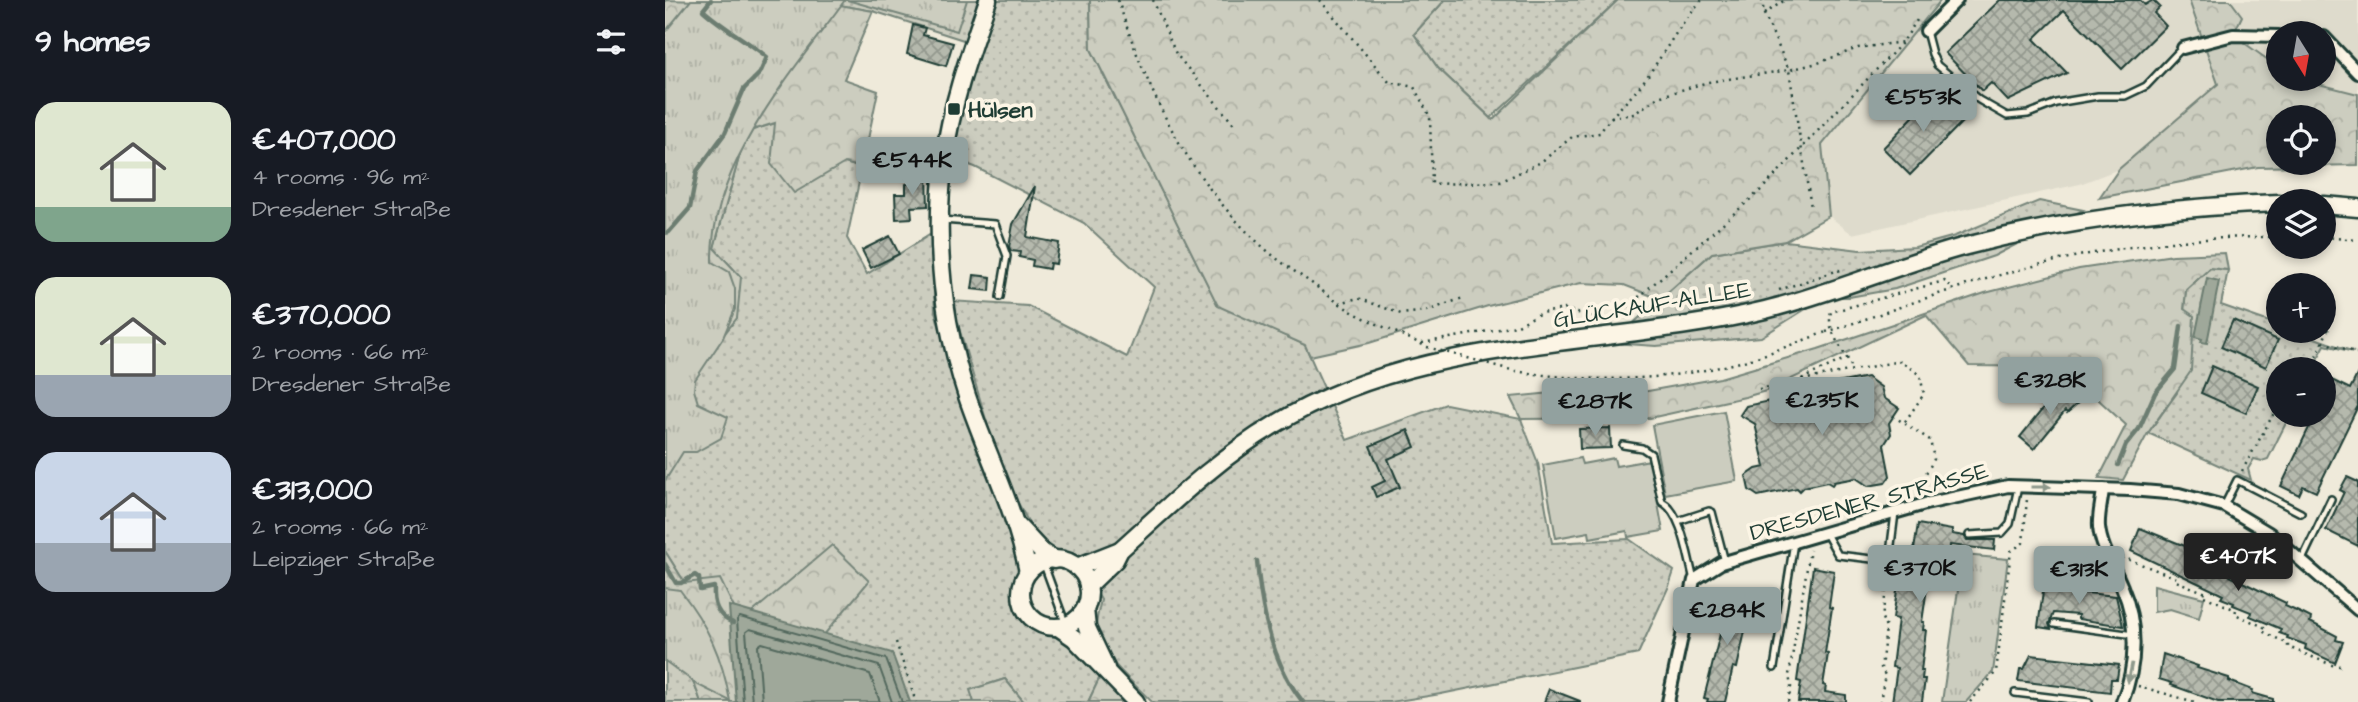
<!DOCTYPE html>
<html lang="en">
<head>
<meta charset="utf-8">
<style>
	:root { --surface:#171b24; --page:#242831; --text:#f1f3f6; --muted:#9ea1a6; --accent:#92a19f }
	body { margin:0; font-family:"Architects Daughter",sans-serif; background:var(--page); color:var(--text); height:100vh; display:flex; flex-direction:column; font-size:26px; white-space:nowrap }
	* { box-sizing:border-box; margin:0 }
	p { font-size:23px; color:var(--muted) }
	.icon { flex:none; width:38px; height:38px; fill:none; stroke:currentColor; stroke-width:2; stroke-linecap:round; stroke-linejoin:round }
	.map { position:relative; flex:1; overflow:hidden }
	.sheet { display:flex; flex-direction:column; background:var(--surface); width:665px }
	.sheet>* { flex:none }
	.needle { width:46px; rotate:169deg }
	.tools { position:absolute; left:1601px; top:21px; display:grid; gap:14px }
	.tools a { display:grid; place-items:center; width:70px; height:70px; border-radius:50%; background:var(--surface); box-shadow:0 4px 10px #0003; font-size:35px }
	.price { position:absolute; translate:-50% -60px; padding:0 16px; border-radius:7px; background:var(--accent); color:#111; font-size:23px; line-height:46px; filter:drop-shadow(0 2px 4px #0008) }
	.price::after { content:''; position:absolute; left:50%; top:42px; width:21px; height:16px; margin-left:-10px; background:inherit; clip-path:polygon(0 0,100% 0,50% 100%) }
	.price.current { background:#222; color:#fff }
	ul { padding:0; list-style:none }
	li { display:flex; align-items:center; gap:21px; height:175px; padding:0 35px }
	li span { display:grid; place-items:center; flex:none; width:196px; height:140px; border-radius:21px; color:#555 }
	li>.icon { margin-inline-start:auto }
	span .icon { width:84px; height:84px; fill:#fffc; stroke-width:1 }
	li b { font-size:30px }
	h2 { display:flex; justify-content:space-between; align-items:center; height:84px; padding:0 35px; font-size:30px }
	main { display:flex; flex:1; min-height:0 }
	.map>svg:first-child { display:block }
	.built { fill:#dedbcc }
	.grass { fill:url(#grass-dots); stroke:#76857a; stroke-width:2 }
	.forest { fill:url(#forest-crowns); stroke:#76857a; stroke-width:2; fill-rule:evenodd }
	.park { fill:url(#park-tufts); stroke:#76857a; stroke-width:2 }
	.pitch { fill:#cccdbf; stroke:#76857a; stroke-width:2 }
	.water { fill:#9fa89a; stroke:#6c7d71; stroke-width:2 }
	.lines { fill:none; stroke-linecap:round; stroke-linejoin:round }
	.shore { stroke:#52685d; stroke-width:2 }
	.stream { stroke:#6c7d71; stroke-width:4.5 }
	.building { fill:url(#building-cross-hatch); stroke:#1f3d34; stroke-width:2 }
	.service-casing { stroke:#1f3d34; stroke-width:10 }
	.minor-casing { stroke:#1f3d34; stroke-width:16 }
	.secondary-casing { stroke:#1f3d34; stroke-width:21 }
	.path { stroke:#1f3d34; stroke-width:2.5; stroke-dasharray:2 5; stroke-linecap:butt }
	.service { stroke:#fcf5e5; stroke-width:5 }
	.minor { stroke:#fcf5e5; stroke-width:10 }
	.secondary { stroke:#fcf5e5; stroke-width:16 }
	.path-bridge { stroke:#1f3d34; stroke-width:2.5; stroke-dasharray:2 5; stroke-linecap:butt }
	.oneway { fill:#8e998c }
	.poi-dot { fill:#1f3d34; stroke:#fcf5e5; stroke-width:2.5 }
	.labels { text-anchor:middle; stroke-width:7; stroke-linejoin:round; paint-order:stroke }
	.poi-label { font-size:23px; font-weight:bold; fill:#1f3d34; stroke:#fcf5e5; text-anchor:start }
	.street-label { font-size:23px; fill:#1f3d34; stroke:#fcf5e5 }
</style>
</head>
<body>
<main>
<section class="sheet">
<h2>9 homes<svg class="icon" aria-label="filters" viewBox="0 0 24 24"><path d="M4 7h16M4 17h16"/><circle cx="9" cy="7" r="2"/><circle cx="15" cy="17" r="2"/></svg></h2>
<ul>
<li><span style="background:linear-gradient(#dfe7d0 75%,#7fa58c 0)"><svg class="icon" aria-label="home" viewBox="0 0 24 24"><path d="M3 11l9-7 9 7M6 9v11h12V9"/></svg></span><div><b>€407,000</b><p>4 rooms · 96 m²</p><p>Dresdener Straße</p></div></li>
<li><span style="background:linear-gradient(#dfe7d0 70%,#9aa5b1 0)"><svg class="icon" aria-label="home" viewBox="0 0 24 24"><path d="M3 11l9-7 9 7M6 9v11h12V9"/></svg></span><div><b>€370,000</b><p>2 rooms · 66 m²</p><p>Dresdener Straße</p></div></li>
<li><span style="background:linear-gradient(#c9d6e8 65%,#9aa5b1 0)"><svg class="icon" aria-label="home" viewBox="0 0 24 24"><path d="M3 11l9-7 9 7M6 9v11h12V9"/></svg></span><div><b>€313,000</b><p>2 rooms · 66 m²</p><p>Leipziger Straße</p></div></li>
</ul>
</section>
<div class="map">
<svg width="1693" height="702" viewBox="0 0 1693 702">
	<defs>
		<pattern id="grass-dots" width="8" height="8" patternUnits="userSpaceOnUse" patternTransform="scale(1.75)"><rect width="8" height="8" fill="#cccdbf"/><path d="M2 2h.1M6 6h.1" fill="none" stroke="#afb1a5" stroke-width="1.8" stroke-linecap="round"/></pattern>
		<pattern id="forest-crowns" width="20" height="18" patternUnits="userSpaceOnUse" patternTransform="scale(1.75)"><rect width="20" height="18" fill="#cccdbf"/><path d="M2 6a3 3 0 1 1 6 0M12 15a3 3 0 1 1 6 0" fill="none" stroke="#afb1a5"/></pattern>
		<pattern id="park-tufts" width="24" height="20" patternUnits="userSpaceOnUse" patternTransform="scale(1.75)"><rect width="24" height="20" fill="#cccdbf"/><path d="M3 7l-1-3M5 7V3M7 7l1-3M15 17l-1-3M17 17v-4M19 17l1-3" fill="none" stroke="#afb1a5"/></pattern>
		<pattern id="building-cross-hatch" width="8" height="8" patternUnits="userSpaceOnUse" patternTransform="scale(1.75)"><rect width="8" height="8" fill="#b5b9ad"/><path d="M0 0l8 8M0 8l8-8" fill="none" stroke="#93988e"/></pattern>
	</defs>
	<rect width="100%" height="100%" fill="#efeada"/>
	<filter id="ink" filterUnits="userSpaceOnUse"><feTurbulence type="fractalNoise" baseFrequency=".0143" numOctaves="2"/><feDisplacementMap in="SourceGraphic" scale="14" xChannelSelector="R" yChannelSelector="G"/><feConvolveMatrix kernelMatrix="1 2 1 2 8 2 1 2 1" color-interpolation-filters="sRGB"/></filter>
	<g filter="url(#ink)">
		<g class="built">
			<path d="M1281,0H1524L1553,84L1454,169L1415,184L1187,234L1164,216L1157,145L1251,29Z"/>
			<path d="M1565,0H1693V94L1634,79H1659V33H1614L1613,67L1568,35L1577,16Z"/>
		</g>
		<g class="grass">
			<path d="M178,0H425L426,49L553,305L640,345L682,440L781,404L856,419L873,463L887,543L964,539L1009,571L1004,586L973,654L776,694L726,702H487C471,685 440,660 433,638C429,625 433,613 436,600L411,557L394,551L373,540L352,501L332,457L286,301L363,306L462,357L489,287L419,223L310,167L285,158L297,99L314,45L208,11L174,5Z"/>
			<path d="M780,0H953L826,118L773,68L749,34Z"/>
			<path d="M111,123L180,163L197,168L182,238L202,274L266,234L270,311L293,393L355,559C355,572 348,583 348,596C348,616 362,630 380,635C388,637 394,636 401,641C414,650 424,666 435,677L423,702H359L340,679L306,690L309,702H141L76,622L20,583L0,551V254L76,277L49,248L81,132Z"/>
			<path d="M1374,201L1418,210L1329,256L1230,289L1184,297H1160L1096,337L991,346L946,343L1047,253L1121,241L1195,250L1250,247L1290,236Z"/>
			<path d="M1545,268L1563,270L1556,305L1613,325L1614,331H1630L1689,352L1660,345L1647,369H1614V415H1625L1603,459L1597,461L1589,459L1583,469L1586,480L1483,433L1512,393L1521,290Z"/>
			<path d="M0,647C17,655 30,684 36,702H0Z"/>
		</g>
		<g class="forest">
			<path d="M0,0L175,5L208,11L179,79L213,91L197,168L180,163L129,193L106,164L110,123L81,132L49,248L76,277L72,318L48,348L0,239Z"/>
			<path d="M425,0H780L749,34L773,68L828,120L953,0H1276L1157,145L1164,216L1120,241L1047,253L995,299L959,285L916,283L823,306L704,343L645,356L640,345L553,306L426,49Z"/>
			<path d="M1524,0H1565L1577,16L1568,35L1613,67L1614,79H1634L1693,94V165L1593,167L1434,198L1454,169L1553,84ZM1614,117H1659V163H1614Z"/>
			<path d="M1560,253L1563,270L1545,268L1521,290L1519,309L1529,316L1526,371L1483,433L1458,480L1434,478L1461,425L1398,367L1304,366L1261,315L1101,391L1080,397L985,418L856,419L845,397L897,392L983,391L1055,378L1153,349L1320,293L1414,269L1508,255Z"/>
			<path d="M167,545L204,581L117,685L141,702H36C30,684 17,655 0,647V551L20,583L55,579L76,622Z"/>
			<path d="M435,677L459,702H423Z"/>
			<path d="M340,679L359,702H309L305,690Z"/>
		</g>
		<g class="park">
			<path d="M26,0H180C126,74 45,165 47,262L64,272L70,289V309L58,338L30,380L29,390L33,403L63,417L56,438L31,452H18L0,481V32Z"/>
			<path d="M182,0H302L292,31Z"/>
			<path d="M1298,555L1343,559L1328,672L1301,702H1277Z"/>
			<path d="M1489,585L1539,598L1534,618L1505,609L1489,612Z"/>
			<path d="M0,588L15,590C43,626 57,656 65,701L33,685L0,661Z"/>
		</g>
		<g class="pitch">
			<path d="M1059,411L1072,481L1000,494L987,425Z"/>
			<path d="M915,458L917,464L949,458L951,466L985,460L998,531L963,537L962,531L925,538L924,532L891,538L878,465Z"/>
		</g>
		<g class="water">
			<path d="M1542,278L1554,281L1542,343L1536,342L1537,339L1530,337Z"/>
			<path d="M64,606L227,653L245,702H71Z"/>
		</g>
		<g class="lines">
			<g class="shore">
				<path d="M78,702L72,620L75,617L221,659L237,702"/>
				<path d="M87,702L81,632L85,629L214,666L227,702"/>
				<path d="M97,702L93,646L97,643L205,674L215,702"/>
			</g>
			<g class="stream">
				<path d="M0,233L4,232L25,208L32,171L60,133L79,89L95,73L102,57C81,40 58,28 38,10L46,0"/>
				<path d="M1453,465L1461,445L1474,429L1490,393L1510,369L1516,326"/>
				<path d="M592,561C596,609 607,664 638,702"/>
				<path d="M0,564L11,583H16L30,575L34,578L35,590L49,587C48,604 52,616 68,623"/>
			</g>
		</g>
		<g class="building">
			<path d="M1335,0H1475L1480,5L1488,0L1495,7L1489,13L1501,26L1457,69L1399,10L1369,39L1402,73L1343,101L1326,83L1317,91L1280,53Z"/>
			<path d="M248,25L260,28L258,35L288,43L281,66L242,54Z"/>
			<path d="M1271,93L1299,120L1245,175L1218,148Z"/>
			<path d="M262,175L263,206L246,207L247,218L231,219L230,194H241V184L247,183V176Z"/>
			<path d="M370,186L362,237L394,243L391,264L385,263L384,269L367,266L368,260L354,257L355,252L346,251L344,247L348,224Z"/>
			<path d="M225,236L234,254L206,268L197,250Z"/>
			<path d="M309,275L326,277L325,291L307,289Z"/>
			<path d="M1568,320L1613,340L1601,367L1556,347Z"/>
			<path d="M1547,366L1593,386L1581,413L1536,393Z"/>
			<path d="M1693,373V406L1651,492L1638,486L1634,495L1616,486L1650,415H1659V397L1667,380L1685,389Z"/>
			<path d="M1202,377L1216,387L1219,398L1234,408L1224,423L1226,434L1219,445L1225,476L1220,483L1203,486L1191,478L1169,482L1167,485L1162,482L1139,487L1135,491L1132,488L1093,496L1084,490L1081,476L1091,469L1100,467L1090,424L1075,415L1081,406L1149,392L1153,387Z"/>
			<path d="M1404,386L1417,399L1402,413L1400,411L1369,449L1355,437L1376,411Z"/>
			<path d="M945,428L946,448L915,449L914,429Z"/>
			<path d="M743,430L750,447L723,459L735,487L711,497L707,487L720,481L705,446Z"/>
			<path d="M1682,477L1693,482V546L1661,530L1679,492L1675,490Z"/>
			<path d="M1253,524L1287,530V534L1299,536L1302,540H1330L1329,550L1285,545L1280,576L1264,574L1257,622H1259L1258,630H1261L1256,671H1258L1257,679H1260L1257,702H1227L1232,668L1227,667L1233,619L1228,618L1235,570L1242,571L1244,556H1248Z"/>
			<path d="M1475,528L1520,546V548L1533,554L1532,556L1537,559L1567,573L1565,576L1621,603L1620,606L1638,614L1646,618L1645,622L1672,636L1671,640L1678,642L1670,663L1640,649L1641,645L1622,638L1623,636L1614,633L1616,629L1585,616L1586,612L1568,605L1569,603L1556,598L1558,595L1466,551Z"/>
			<path d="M1148,567L1169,571L1164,607L1167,608L1160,653L1163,654L1158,685L1161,686L1160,692L1181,695V702H1133L1136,682L1132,681Z"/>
			<path d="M1384,585L1402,587V591L1451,596L1458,626L1413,619V615L1388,613L1384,624L1386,629L1373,627L1378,591Z"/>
			<path d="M1062,592L1084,596L1077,630L1080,631L1072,668L1068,667L1060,702H1042L1043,699L1039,698L1057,626H1054Z"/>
			<path d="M1498,654L1533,666L1532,668L1564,678V681L1588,690L1587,693L1608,699V702H1553L1506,685L1507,683L1494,679Z"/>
			<path d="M1366,655L1454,665L1452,679H1446L1445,692L1353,681L1355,669H1359Z"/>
			<path d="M884,689L915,701V702H879Z"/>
		</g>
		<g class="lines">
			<defs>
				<g id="service">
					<path d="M1261,31L1267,54L1272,65L1314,100L1342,116L1363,114L1391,103L1433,96H1460L1481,86L1517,48"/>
					<path d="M277,220L330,224L342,256L335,297"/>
					<path d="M958,445L977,448L986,454L997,502C1017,512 1023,558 1029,580"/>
					<path d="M1559,506L1572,480L1636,513"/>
					<path d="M1013,521L1044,511L1047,512L1060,562"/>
					<path d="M1160,532L1173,555L1224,561L1230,513"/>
					<path d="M1304,535L1337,533L1345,524L1353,487"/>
					<path d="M1637,560L1666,499"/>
					<path d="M378,562L401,625"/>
					<path d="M1389,624L1469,635"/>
					<path d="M1109,668L1129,542"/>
					<path d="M1350,693L1424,702"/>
				</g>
				<g id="minor">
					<path d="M1261,31L1292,0"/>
					<path d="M1659,37L1693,73"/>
					<path d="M1518,48L1568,35L1614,36"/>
					<path d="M1438,489C1437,501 1433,515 1434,527C1436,548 1449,567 1457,587C1473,624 1472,665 1457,702"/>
					<path d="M1003,702L1029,580L1056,563L1260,504L1343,486L1465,490L1514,494L1559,506L1604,533L1693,610"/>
				</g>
				<g id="secondary">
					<path d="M323,0C305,52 286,105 279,159C269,239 277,320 302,396C322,455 351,511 363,572"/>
					<path d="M1659,205L1693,208"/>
					<path d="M350,523L376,551L389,560"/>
					<circle cx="390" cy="593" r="34"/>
					<path d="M412,567L455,550"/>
					<path d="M423,586L450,560L455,550C504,506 552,459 609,425C757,334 938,349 1100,310C1169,293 1233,264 1301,246C1404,219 1507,207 1614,203"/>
					<path d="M420,609L422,628L441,668"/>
					<path d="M393,627L409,638L471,702"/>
				</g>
			</defs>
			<use href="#service" class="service-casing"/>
			<use href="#minor" class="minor-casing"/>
			<use href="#secondary" class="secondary-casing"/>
			<g class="path">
				<path d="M453,0C483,95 528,188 606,254C618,264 632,273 645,282C659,292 674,304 689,313C713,325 738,335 762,347"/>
				<path d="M488,0L511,54L571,127"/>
				<path d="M655,0L724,82L749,87L765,117L767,184L835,182L876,162L907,137L935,133C945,116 958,106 970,92C995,63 1011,27 1037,0"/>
				<path d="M1097,0L1099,14L1124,70L1146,207"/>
				<path d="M1099,14L1120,0"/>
				<path d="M946,117L969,114L993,97L1043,82L1124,70L1153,63L1193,48L1238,42"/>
				<path d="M1659,237L1693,240"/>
				<path d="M1114,290L1174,270L1175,274"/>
				<path d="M674,303L693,298L736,314L762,311L798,298"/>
				<path d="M962,319L960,309L1097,189L1238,42L1252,20H1254"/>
				<path d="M1174,328C1236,307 1298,284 1361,268C1443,247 1529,236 1614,237"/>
				<path d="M1658,342L1693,353"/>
				<path d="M757,343L851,326L876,313L900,309L939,321"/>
				<path d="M1182,358L1188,370"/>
				<path d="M1634,369H1638"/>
				<path d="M1645,369L1664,328"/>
				<path d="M850,371C924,383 1001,382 1075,362C1104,354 1133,342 1161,332"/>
				<path d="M1137,380L1235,361L1255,375L1259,394L1239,423"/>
				<path d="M1130,382L1182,358C1175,346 1161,327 1166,312L1279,281L1284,283L1286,291"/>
				<path d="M1094,389L1131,382"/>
				<path d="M1228,416L1265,440L1269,459C1263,472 1254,478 1258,494"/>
				<path d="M1577,471L1614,404"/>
				<path d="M1457,557L1512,578L1511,581L1541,593L1539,596L1571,610L1570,614L1599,627L1597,631L1623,644V647L1667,665L1675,666L1679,663"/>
				<path d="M231,642L251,702"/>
				<path d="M1473,686L1530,702"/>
				<path d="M1123,702L1126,687L1124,675L1145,550"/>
				<path d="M1215,702L1220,675L1216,668L1221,628L1217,618L1224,569"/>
				<path d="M1305,702L1331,672L1346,551L1358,543L1362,499"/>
			</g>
			<use href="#service" class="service"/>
			<use href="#minor" class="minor"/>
			<use href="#secondary" class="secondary"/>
			<g class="path-bridge">
				<path d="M1161,332L1174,328"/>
				<path d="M762,347L850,371"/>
			</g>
		</g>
		<defs><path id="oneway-solid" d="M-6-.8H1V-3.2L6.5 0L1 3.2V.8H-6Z" transform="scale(1.75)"/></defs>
		<g class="oneway">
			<use href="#oneway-solid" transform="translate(1376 487)"/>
			<use href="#oneway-solid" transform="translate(1465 673) rotate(101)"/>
		</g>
	</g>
	<rect class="poi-dot" x="282" y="102" width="14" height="14" rx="3.5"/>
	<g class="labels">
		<g class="poi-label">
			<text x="303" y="117">Hülsen</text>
		</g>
		<g class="street-label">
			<text transform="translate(987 304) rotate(-9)" y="8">GLÜCKAUF-ALLEE</text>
			<text transform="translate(1204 501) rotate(-15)" y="8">DRESDENER STRASSE</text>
		</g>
	</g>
</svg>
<div class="tools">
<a><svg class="needle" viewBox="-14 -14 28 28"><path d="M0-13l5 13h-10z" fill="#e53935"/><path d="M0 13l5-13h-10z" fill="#9ea1a6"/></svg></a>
<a><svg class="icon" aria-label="locate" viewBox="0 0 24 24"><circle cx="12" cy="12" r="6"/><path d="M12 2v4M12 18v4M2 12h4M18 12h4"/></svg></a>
<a><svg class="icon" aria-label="layers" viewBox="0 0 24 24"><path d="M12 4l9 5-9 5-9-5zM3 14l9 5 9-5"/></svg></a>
<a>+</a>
<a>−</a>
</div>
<b class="price" style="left:1258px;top:134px">€553K</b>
<b class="price" style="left:247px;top:197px">€544K</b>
<b class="price" style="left:1385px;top:417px">€328K</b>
<b class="price" style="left:1157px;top:437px">€235K</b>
<b class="price" style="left:930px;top:438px">€287K</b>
<b class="price current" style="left:1573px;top:593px">€407K</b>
<b class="price" style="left:1255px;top:605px">€370K</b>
<b class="price" style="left:1414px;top:606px">€313K</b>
<b class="price" style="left:1062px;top:647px">€284K</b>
</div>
</main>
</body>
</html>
